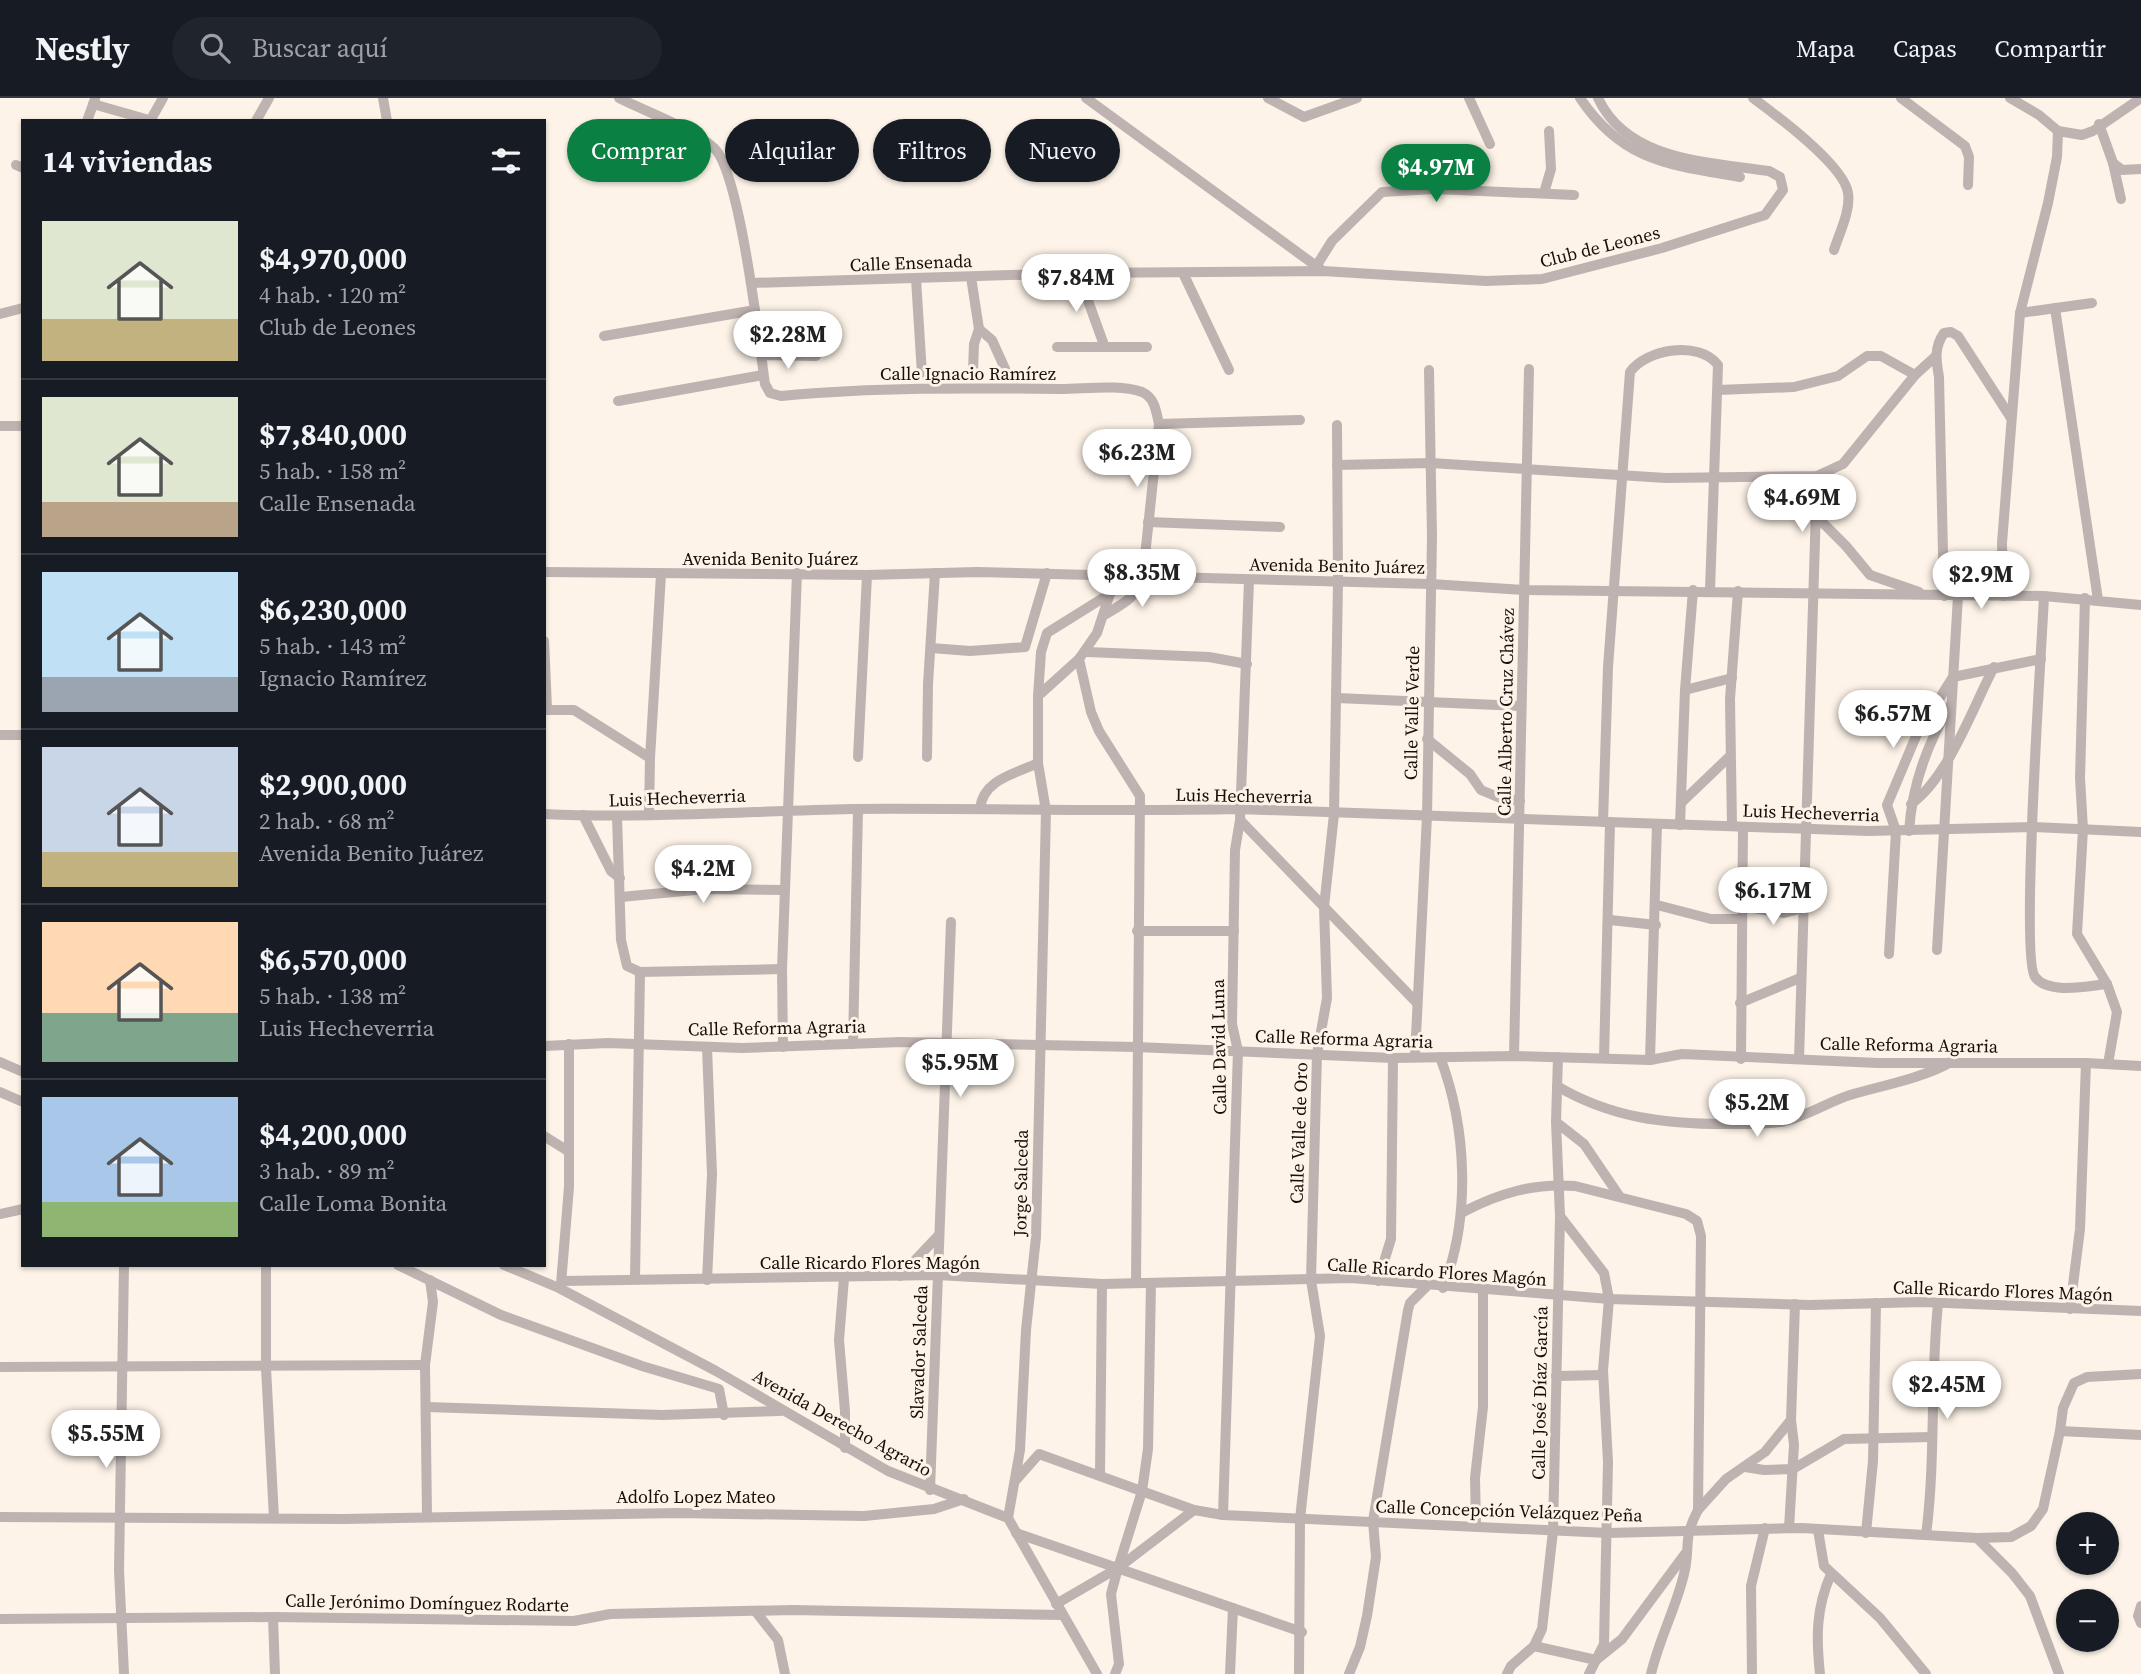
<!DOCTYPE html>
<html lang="es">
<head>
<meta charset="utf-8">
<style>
	:root { --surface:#171b24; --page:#20242c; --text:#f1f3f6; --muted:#9ea1a6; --line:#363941; --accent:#0b8043 }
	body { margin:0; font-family:"Source Serif 4",serif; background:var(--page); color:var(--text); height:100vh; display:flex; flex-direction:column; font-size:26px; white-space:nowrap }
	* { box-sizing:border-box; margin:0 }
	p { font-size:23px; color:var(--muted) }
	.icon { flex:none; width:38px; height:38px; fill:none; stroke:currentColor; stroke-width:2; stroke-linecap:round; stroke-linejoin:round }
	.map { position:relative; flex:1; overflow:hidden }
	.drawer { position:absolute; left:21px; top:21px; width:525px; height:1148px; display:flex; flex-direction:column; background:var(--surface); border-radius:0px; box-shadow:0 2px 5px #0004 }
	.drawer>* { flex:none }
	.hud { position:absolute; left:567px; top:21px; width:665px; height:63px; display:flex; gap:14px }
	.buttons { position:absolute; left:2056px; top:1414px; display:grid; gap:14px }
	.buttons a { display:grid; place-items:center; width:63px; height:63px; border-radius:50%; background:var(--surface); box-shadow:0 2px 5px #0004; font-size:35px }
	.price { position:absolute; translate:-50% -60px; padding:0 16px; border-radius:24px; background:#fff; color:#222; font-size:23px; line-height:46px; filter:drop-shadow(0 2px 4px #0008) }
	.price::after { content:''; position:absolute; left:50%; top:42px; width:21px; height:16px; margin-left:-10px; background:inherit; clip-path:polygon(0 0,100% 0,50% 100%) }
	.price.current { background:var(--accent); color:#fff }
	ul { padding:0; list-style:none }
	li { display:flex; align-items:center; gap:21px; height:175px; padding:0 21px }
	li+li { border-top:2px solid var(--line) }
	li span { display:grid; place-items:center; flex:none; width:196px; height:140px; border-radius:0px; color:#555 }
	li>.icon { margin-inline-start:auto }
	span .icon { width:84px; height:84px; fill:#fffc; stroke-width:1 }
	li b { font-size:30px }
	h2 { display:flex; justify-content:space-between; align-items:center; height:84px; padding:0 21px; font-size:30px }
	.chip { padding:0 24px; border-radius:32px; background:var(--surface); box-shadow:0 2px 5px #0004; font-size:24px; line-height:63px }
	.chip.current { background:var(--accent); color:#fff }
	header { display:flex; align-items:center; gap:42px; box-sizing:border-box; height:98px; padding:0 35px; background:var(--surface); border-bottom:2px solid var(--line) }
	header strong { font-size:33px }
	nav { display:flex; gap:38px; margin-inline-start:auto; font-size:24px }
	.search { width:490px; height:63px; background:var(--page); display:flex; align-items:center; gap:18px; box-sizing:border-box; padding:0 24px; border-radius:38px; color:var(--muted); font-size:26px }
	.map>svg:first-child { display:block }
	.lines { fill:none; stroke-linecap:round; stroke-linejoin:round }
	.minor { stroke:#beb3b0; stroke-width:10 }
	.labels { text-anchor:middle; stroke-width:6; stroke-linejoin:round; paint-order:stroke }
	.street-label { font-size:18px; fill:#140f09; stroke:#fdf3e8 }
</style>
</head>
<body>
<header>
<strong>Nestly</strong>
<div class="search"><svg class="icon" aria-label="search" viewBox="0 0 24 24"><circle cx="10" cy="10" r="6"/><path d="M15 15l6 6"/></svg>Buscar aquí</div>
<nav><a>Mapa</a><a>Capas</a><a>Compartir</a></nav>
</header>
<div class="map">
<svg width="2141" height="1576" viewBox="0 0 2141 1576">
	<rect width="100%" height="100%" fill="#fdf3e8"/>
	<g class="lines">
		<g class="minor">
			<path d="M383,0L387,23"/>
			<path d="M619,0C647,14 692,30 714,50C740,74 759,244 765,286L770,295L781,298C875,289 968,290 1061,291C1085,291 1120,286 1142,294C1155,300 1156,313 1159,326L1143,477C1138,499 1123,506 1104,517"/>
			<path d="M1086,0L1323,173"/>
			<path d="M1268,0L1304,19L1357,0"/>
			<path d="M1469,0L1490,46"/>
			<path d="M1580,0C1623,64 1670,67 1740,79"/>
			<path d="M1753,0C1776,17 1844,67 1848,95C1851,112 1839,136 1834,152"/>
			<path d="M1901,0L1965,48L1969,59L1968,87"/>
			<path d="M2010,0L2039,17L2058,33L2082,37L2093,33L2141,0"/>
			<path d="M93,6L149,22"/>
			<path d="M87,23L95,1"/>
			<path d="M150,23L163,0"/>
			<path d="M256,23L269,0"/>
			<path d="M2099,26L2113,65L2122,72L2141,71"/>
			<path d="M2113,65L2121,101"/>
			<path d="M16,67L23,70"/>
			<path d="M1544,95L1551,71L1549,33"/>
			<path d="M1317,167L1332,143L1382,94L1434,91L1574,97"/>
			<path d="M1078,175L1104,247"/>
			<path d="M1183,175L1229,272"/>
			<path d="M971,179L979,231L974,246L973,274"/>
			<path d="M916,181L922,276"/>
			<path d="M751,185L1078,175L1323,173L1486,183L1542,181L1662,150L1765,117L1783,92L1780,79L1769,73C1708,64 1627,63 1598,0"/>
			<path d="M2055,210L2098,502"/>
			<path d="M2020,215L2092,205"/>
			<path d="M0,216L23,210"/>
			<path d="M979,231L992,242L1006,273"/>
			<path d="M604,238L755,212"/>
			<path d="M1057,249H1147"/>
			<path d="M761,257L816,258"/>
			<path d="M1718,292L1794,289L1838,278L1867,258H1881L1915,277"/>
			<path d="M618,303L763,277"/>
			<path d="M1159,326L1300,322"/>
			<path d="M0,328H23"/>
			<path d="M1337,367L1431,365L1666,380L1817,378L1843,366L1915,277L1936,258"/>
			<path d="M1818,420L1846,448L1870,477L1919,494"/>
			<path d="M1148,424L1280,429"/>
			<path d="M544,474L867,477L977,474L1431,486L1524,492L2044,498L2141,507"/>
			<path d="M1116,477L1097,535L1079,561L1091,614L1099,633L1140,698L1136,1185"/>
			<path d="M1944,498L1939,279C1936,262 1934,249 1944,235L1951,234L1958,238L2011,320"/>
			<path d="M2003,498L2002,445L2020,215L2048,105L2057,59L2058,33"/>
			<path d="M2044,498C2042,546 2020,859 2035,879C2049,897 2088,888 2107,886"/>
			<path d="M2085,500L2080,680L2083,731L2077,836L2107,886L2117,914L2108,966"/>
			<path d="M544,543L547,610"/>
			<path d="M931,550L970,553L1025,549L1047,475"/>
			<path d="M1087,554L1209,559L1247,566"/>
			<path d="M1685,592L1732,580"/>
			<path d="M1038,598L1079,561"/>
			<path d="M1337,600L1520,608"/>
			<path d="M544,612H574L650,660"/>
			<path d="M0,637H23"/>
			<path d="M1427,641L1470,676L1481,692L1500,700L1520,703"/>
			<path d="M858,659L867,477"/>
			<path d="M927,659L928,586L935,475"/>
			<path d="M1681,705L1729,659"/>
			<path d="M1911,706C1948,680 1973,609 1994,569"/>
			<path d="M980,710C984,681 1015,676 1038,665"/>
			<path d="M544,716C647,721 749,713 852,711C981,710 1110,714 1239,711L1868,733L2034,729L2141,734"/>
			<path d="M583,717L611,773L620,780"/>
			<path d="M649,717L650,660L661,476"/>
			<path d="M617,719L621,842L627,868L640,874L782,871"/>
			<path d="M1240,722L1417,905"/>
			<path d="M1603,724L1608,569L1630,274C1646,251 1699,242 1718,267L1710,492"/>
			<path d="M1680,727L1685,592L1693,492"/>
			<path d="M1732,728L1730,601L1738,493"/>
			<path d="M1909,733C1912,689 1927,646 1950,608"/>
			<path d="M621,799L705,791L784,792"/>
			<path d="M1657,807L1711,821H1741"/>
			<path d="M1741,808L1784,815L1802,810"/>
			<path d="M1610,822L1656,827"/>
			<path d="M1137,833H1234"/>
			<path d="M1937,852L1958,498"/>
			<path d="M1889,856L1896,733L1887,707L1917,636L1953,579L2041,561"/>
			<path d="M1740,905L1800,880"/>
			<path d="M853,946L858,711"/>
			<path d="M544,948L608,945L742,950L901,944L1136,949L1393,960L1514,958L1650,962L1682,956L1878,965H2086L2141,968"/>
			<path d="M783,949L782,871L797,475"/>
			<path d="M707,950L712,1076L707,1182"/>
			<path d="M1415,958L1427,718L1432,439L1429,272"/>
			<path d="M1514,958L1529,271"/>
			<path d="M1440,959C1467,1030 1471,1119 1443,1190"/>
			<path d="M1604,960L1610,725"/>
			<path d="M1741,961L1743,729"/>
			<path d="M1799,961L1817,378"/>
			<path d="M1650,962L1657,726"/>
			<path d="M0,964L23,974"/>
			<path d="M1557,988C1611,1020 1665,1026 1726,1026C1746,1026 1766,1027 1785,1023C1807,1018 1828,1004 1850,997C1884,987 1920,981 1951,964"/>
			<path d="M0,994L23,1004"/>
			<path d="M1556,1024L1584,1046L1620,1099"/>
			<path d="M544,1038L568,1053"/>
			<path d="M1463,1114C1500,1095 1533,1085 1575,1088L1686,1116L1697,1123L1701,1138L1698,1412C1682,1442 1691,1448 1684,1476C1676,1510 1659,1541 1651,1576"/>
			<path d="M0,1116L23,1111"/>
			<path d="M1560,1118L1604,1175L1609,1201L1603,1272L1608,1364L1604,1546L1589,1576"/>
			<path d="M124,1167L119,1472L124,1576"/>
			<path d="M266,1167V1270L274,1420"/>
			<path d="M398,1167L501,1217L642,1268L719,1291L724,1317"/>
			<path d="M504,1167L559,1190L716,1273L888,1373L1008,1420L1097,1576"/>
			<path d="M900,1178L939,1137"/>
			<path d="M844,1180L839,1242L845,1313V1350"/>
			<path d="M635,1181L640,874"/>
			<path d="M563,1183L937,1177L1102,1186L1351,1180L1609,1201L1810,1207L1922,1204L2141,1213"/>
			<path d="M1378,1183L1391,1141L1393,960"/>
			<path d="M1151,1185L1148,1351L1142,1393L1118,1470L1194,1412"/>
			<path d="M561,1186L569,1089V946"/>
			<path d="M2070,1211L2080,1131L2086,965"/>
			<path d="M0,1269L425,1267"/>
			<path d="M1556,1278L1603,1277"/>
			<path d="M427,1309L662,1317L780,1313"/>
			<path d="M2060,1333L2063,1310L2074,1285L2087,1279L2141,1276"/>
			<path d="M1745,1369L1764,1372L1793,1371L1844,1341L1932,1339"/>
			<path d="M1100,1376L1102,1186"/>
			<path d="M1016,1382L1039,1356L1194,1412L1223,1417L1608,1435L1802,1430L1977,1440L2011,1439L2031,1428L2043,1411L2060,1333L2141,1337"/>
			<path d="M930,1392L951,824"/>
			<path d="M1698,1412L1726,1381L1765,1354L1791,1322"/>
			<path d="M427,1417L425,1267L433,1204L430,1182"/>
			<path d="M1223,1417L1238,953L1232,926L1235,752L1240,722L1249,482"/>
			<path d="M0,1419L344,1421L678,1415L864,1418L934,1411L964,1401"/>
			<path d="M1008,1420L1020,1352L1026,1232L1036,1139L1046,713L1038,665V598L1041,554L1047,535L1111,495"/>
			<path d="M1476,1428L1475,1380L1483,1309V1191"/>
			<path d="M1789,1430L1794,1347L1791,1322L1795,1206"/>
			<path d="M1818,1432L1824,1468L1880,1520L1926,1576"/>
			<path d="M1016,1435L1302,1534"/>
			<path d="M1866,1435L1873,1363L1876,1205"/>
			<path d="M1926,1437C1936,1360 1930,1283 1938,1206"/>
			<path d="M1977,1440L2012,1475L2030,1498L2059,1576"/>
			<path d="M1056,1506L1118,1470"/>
			<path d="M2141,1508L2138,1518L2141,1525"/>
			<path d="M756,1514L778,1542L785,1576"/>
			<path d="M273,1519L275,1576"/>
			<path d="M0,1521L273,1519L574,1523L610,1516L792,1512L1062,1517"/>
			<path d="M1534,1548L1596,1562L1622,1541L1685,1456"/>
			<path d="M1115,1576L1119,1566L1111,1496L1118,1470"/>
			<path d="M1230,1576L1233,1510"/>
			<path d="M1299,1576L1300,1421L1320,1238L1311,1182L1317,956L1327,900L1324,809L1334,716L1338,484L1337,327"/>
			<path d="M1349,1576L1360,1549L1367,1518L1376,1459L1373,1423L1408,1212L1410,1205L1427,1188"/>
			<path d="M1507,1576L1511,1568L1534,1548L1542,1531L1553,1433L1560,1118L1556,1024L1558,959"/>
			<path d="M1752,1576L1751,1488L1765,1430"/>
			<path d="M1820,1576C1816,1539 1816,1510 1831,1476"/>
		</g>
	</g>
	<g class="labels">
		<g class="street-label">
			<text transform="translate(1600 149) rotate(-14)" y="6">Club de Leones</text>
			<text transform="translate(911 165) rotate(-2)" y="6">Calle Ensenada</text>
			<text x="968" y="282">Calle Ignacio Ramírez</text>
			<text x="770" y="467">Avenida Benito Juárez</text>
			<text transform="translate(1337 468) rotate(1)" y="6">Avenida Benito Juárez</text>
			<text transform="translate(1506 614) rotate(-89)" y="6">Calle Alberto Cruz Chávez</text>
			<text transform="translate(1412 615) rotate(-89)" y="6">Calle Valle Verde</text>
			<text transform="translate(1244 698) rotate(1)" y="6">Luis Hecheverria</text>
			<text transform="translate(677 700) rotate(-2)" y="6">Luis Hecheverria</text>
			<text transform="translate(1811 715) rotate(2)" y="6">Luis Hecheverria</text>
			<text transform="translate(777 930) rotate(-1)" y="6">Calle Reforma Agraria</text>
			<text transform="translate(1344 941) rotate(2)" y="6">Calle Reforma Agraria</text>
			<text transform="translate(1909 947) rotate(1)" y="6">Calle Reforma Agraria</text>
			<text transform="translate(1219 949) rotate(-91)" y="6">Calle David Luna</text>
			<text transform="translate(1299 1035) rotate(-88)" y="6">Calle Valle de Oro</text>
			<text transform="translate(1021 1085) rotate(-89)" y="6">Jorge Salceda</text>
			<text x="870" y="1171">Calle Ricardo Flores Magón</text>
			<text transform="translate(1437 1174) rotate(4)" y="6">Calle Ricardo Flores Magón</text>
			<text transform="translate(2003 1193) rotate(2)" y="6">Calle Ricardo Flores Magón</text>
			<text transform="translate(919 1254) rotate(-88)" y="6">Slavador Salceda</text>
			<text transform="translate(1540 1295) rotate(-89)" y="6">Calle José Díaz García</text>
			<text transform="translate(842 1325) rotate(29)" y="6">Avenida Derecho Agrario</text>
			<text x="696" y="1405">Adolfo Lopez Mateo</text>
			<text transform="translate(1509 1413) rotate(2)" y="6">Calle Concepción Velázquez Peña</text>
			<text transform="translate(427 1505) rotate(1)" y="6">Calle Jerónimo Domínguez Rodarte</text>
		</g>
	</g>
</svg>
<div class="buttons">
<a>+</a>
<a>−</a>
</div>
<b class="price current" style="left:1436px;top:106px">$4.97M</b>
<b class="price" style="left:1076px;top:216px">$7.84M</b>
<b class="price" style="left:788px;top:273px">$2.28M</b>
<b class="price" style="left:1137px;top:391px">$6.23M</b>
<b class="price" style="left:1802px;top:436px">$4.69M</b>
<b class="price" style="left:1142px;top:511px">$8.35M</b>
<b class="price" style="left:1981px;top:513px">$2.9M</b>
<b class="price" style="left:1893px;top:652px">$6.57M</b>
<b class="price" style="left:703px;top:807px">$4.2M</b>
<b class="price" style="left:1773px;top:829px">$6.17M</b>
<b class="price" style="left:960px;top:1001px">$5.95M</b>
<b class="price" style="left:1757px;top:1041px">$5.2M</b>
<b class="price" style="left:1947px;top:1323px">$2.45M</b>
<b class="price" style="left:106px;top:1372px">$5.55M</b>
<div class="hud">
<a class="chip current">Comprar</a>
<a class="chip">Alquilar</a>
<a class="chip">Filtros</a>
<a class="chip">Nuevo</a>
</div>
<section class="drawer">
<h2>14 viviendas<svg class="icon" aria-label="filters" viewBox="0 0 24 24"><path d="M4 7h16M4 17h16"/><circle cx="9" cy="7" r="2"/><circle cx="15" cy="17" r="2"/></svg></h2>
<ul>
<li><span style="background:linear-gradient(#dfe7d0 70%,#c2b280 0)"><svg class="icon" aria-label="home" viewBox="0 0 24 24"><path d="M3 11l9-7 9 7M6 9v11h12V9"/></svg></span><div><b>$4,970,000</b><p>4 hab. · 120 m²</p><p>Club de Leones</p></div></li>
<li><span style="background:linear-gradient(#dfe7d0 75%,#b9a48a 0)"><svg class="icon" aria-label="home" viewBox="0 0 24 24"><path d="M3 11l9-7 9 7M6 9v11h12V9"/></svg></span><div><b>$7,840,000</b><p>5 hab. · 158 m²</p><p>Calle Ensenada</p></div></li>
<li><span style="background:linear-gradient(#bfe0f5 75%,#9aa5b1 0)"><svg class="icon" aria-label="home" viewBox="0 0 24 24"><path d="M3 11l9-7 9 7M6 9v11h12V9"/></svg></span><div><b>$6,230,000</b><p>5 hab. · 143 m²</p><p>Ignacio Ramírez</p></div></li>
<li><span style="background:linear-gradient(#c9d6e8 75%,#c2b280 0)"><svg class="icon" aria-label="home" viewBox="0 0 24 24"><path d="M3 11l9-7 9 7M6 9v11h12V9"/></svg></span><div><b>$2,900,000</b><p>2 hab. · 68 m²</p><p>Avenida Benito Juárez</p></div></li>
<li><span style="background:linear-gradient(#ffd9b3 65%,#7fa58c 0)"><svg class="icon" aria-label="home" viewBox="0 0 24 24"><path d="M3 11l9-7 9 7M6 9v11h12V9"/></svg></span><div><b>$6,570,000</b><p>5 hab. · 138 m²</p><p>Luis Hecheverria</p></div></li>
<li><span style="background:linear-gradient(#a9c7e8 75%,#8fb573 0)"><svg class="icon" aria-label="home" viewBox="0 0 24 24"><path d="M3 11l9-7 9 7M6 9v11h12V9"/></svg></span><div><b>$4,200,000</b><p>3 hab. · 89 m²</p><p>Calle Loma Bonita</p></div></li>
</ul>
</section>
</div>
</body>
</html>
